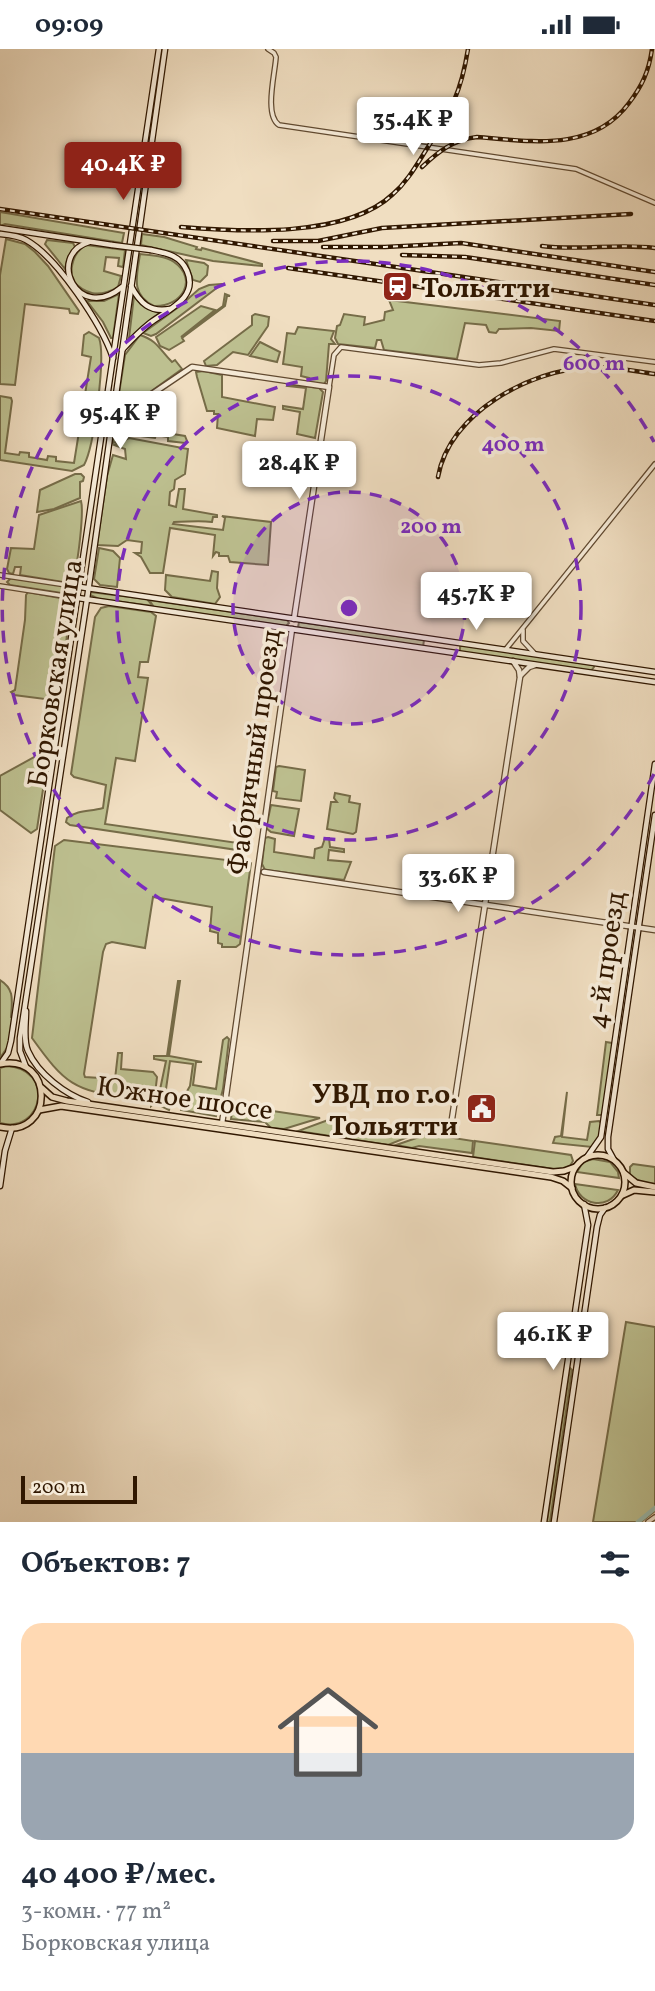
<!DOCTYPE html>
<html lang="ru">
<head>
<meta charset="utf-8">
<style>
	:root { --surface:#fff; --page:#f6f6f7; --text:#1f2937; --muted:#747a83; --accent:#8f2418 }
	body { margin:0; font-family:Vollkorn,serif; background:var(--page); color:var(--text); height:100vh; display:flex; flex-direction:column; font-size:26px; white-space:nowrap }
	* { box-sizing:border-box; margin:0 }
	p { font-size:23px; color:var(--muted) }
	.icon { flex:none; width:38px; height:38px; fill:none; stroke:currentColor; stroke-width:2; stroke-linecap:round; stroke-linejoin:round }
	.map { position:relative; height:1473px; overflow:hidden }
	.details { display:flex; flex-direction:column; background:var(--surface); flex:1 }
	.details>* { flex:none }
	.scale { position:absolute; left:21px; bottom:18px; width:116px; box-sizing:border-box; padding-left:7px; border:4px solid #301700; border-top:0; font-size:19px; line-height:24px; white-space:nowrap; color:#301700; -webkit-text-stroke:5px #f5ead7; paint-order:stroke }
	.price { position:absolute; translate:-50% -60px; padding:0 16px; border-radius:7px; background:#fff; color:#222; font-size:23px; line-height:46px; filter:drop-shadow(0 2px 4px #0008) }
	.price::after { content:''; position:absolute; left:50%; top:42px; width:21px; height:16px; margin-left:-10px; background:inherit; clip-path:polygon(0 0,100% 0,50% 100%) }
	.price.active { background:var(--accent); color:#fff }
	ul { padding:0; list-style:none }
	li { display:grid; align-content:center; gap:14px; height:371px; padding:0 21px }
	li span { display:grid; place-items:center; height:217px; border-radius:21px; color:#555 }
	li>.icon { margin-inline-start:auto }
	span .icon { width:126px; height:126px; fill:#fffc; stroke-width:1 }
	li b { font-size:30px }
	h2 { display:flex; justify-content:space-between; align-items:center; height:84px; padding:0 21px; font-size:30px }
	.status { display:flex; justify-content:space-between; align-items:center; height:49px; padding:0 35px; background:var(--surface); direction:ltr }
	.status svg { height:19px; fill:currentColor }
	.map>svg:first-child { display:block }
	.green { fill:#bdc090; stroke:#766c48; stroke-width:2 }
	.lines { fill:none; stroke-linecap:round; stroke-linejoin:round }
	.canal { stroke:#9bbcaf; stroke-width:4.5 }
	.minor-casing { stroke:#604930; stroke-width:6 }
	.tertiary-casing { stroke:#604930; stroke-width:7 }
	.secondary-casing { stroke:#301700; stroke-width:7 }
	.primary-casing { stroke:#301700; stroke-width:8 }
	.minor { stroke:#f5ead7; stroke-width:3.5 }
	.tertiary { stroke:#f5ead7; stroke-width:4.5 }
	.secondary { stroke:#f5ead7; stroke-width:4.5 }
	.primary { stroke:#f0dec1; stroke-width:5 }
	.rail-casing { stroke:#301700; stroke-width:4.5 }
	.rail { stroke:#f5ead7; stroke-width:2; stroke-dasharray:5; stroke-linecap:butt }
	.secondary-bridge-casing { stroke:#301700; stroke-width:7; stroke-linecap:butt }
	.secondary-bridge { stroke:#f5ead7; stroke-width:4.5 }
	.ring { fill:none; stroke:#7b2cbf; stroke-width:3.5; stroke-dasharray:12 9 }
	.labels { text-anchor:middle; stroke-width:7; stroke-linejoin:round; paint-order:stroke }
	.poi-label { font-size:28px; font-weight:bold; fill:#301700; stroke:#f5ead7; text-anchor:start }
	.street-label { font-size:28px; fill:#301700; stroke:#f5ead7 }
	.centre { fill:#7b2cbf; stroke:#f5ead7; stroke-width:3.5 }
	.ring-label { font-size:21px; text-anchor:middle; font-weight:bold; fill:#7b2cbf; stroke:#f5ead7; stroke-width:7; stroke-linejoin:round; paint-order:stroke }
</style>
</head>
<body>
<div class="status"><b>09:09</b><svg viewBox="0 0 49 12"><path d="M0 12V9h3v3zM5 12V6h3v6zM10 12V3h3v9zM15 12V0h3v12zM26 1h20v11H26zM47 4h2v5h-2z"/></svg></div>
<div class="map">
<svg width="655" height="1473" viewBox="0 0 655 1473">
	<rect width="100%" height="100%" fill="#f0dec1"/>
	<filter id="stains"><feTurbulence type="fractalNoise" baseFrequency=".00286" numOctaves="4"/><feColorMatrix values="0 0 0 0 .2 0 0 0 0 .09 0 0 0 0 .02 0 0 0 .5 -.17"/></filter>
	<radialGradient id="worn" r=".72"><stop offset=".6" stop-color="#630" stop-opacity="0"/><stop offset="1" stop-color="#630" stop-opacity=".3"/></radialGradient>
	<g class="green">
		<path d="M0,163L124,184L122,194L5,175L0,177Z"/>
		<path d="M142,185L164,188L197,198L196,200L201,201L202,199L262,215V217L213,212L141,196Z"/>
		<path d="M6,190L25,195L35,203L48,217L79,262L78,265L70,264L69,260L25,255L15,336L0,335V226Z"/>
		<path d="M47,191L73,194L75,198L67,211L65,220L45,195Z"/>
		<path d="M86,196L125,201L123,218L118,217L119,209L106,208L104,222L121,227L118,238C99,249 85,246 71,230C71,217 73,203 86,196Z"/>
		<path d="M140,205C151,206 165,207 174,213C198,230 183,258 154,257C130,246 137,226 140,205Z"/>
		<path d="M186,211L204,214L208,217L207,226L200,233L193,231Z"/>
		<path d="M222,235L156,285L151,287L143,284L180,257L199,240L209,236Z"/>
		<path d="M119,245L113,289H111L103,273L87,252H104Z"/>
		<path d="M225,245L230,247H227L225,257L182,289L184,292L169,301L160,297L156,288L201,257L215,261L181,288L223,257Z"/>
		<path d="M134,247L145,258L161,265L129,289Z"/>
		<path d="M389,251L560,272L559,282L531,279L499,280L496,284L489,283L486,276L465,274L457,310L384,301L381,291H377L375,299L338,295L335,289L337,277L340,276L344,265L365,268L364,276L384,271L385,263L393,261Z"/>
		<path d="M255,265L269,268L268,277L248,306L233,303L217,316L206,317L204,312L252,276V267Z"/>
		<path d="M298,278L334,282L331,290L335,295H329L326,332L324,335L307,333L309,329L301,327L302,318L283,315L287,284L295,285Z"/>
		<path d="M89,283L99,289C106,308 94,398 84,416L72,422L0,411V347L11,349L12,352L5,404L19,406L20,403L29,404V408L47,411L48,407L56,408V412L74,414L91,308L82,306L84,286Z"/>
		<path d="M140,286C158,292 159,300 172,313L175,311L182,320L121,364H116L125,306Z"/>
		<path d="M260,293L280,303L277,313L250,307Z"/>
		<path d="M204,322L222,326V348L275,358L273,371L257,370L255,387L217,379L218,365H214V362H207L197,328L196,323Z"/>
		<path d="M288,335L319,339L323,343L315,389L297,385L300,363L283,360V357L303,360L306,339L287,337Z"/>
		<path d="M132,365L144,367L142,380L185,387L187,392L185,394L168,392V388L156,386L155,389L133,386L113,394L114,376Z"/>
		<path d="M129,389L188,400L185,425L175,431L174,440L170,443L169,456L176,458L179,440H185L183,460L217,466V468H213L212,473C197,471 189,473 174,473L173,475L223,481L225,469L222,467L271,473L268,516L230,513L228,507H219V504L216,503L213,507L215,486L170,479L163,524H150L141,508L135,504H141L142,493L127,491L118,497L97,496L107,427L113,406L126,410L125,400L114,396Z"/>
		<path d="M75,425H81L84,428L83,432L80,433V449L54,460L37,463L40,441Z"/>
		<path d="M81,452C84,463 78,517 73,528L63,533L20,526L21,518H15L13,525L9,524L7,520L11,499L34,500L39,466Z"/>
		<path d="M99,499L113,502L120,509L117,538L100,536L94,530Z"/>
		<path d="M212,522L218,523L217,539L220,548L215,555L172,548L165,541L166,526L210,532Z"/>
		<path d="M11,529L65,537L74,540L75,543L68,545L10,536L7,533Z"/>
		<path d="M28,543L60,549L70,557L60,652L14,646L11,643L15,641L25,571L26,546Z"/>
		<path d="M90,543L147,550L153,557L99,550L88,545Z"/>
		<path d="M149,551L287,571L289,574L286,577L154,558Z"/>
		<path d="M109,557L151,563L156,567L148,613H140L138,628L148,629L135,712L116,709L105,775L245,795L244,802L70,776L66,773L67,769C79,760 90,763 103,759L106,736L74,728L71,725L95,568L101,559Z"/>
		<path d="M299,573L424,591L423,598L301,579L298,578Z"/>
		<path d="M462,596L594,616V618L591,622L460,603V598Z"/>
		<path d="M45,702L47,714L37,780L31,784L0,761V727Z"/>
		<path d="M279,717L305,721L301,752L276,749L277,743L273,742L276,718Z"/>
		<path d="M335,744L350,747L349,753L360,755L356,783L353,785L327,780L331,753H337L334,749Z"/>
		<path d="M271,756L299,760L294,787L271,783L266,779Z"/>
		<path d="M268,788L275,790L274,803L314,809L315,800L322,798L325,789H329L330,798L344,800V803L329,801L328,811L351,813L344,831L265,821L262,815L265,789Z"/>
		<path d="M64,791L251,814L240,895L236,898H222V895L218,894V884L210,882L212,858L153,848L145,899L112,893L106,895L103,903L84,1025L85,1028L115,1030L118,1004H122L121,1020L153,1023L157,1028L154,1054L151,1057V1049L144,1043L131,1042L130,1049C74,1042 65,1035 32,989L55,797Z"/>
		<path d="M0,931C15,940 12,952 11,968L14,969L9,996L0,1009Z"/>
		<path d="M178,932H180L169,1007L202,1013H196L193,1036L216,1040L223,991L227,988L229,990L223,1040L216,1067L181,1061L182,1051L190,1037L193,1015L170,1012L166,1040L169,1049H172L169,1061L157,1055L166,1012L154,1010V1007H167Z"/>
		<path d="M606,993L612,994L613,996L603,1066H597Z"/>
		<path d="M6,1017C56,1019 43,1086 0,1074V1019Z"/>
		<path d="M567,1043L562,1088L587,1091L590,1073L599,1072L601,1074L600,1088L592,1098L553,1094L555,1088L561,1087Z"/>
		<path d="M233,1057H238L320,1069L284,1080L271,1079L265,1073L231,1070Z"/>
		<path d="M328,1071L418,1084L388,1096L298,1082Z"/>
		<path d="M428,1085L473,1092L472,1104L419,1097L412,1099L396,1096Z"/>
		<path d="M475,1092L571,1106L573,1112L570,1117L561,1121L473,1108Z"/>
		<path d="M593,1110L610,1113L618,1123L619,1129L577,1123L583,1113Z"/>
		<path d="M633,1115L655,1118V1135L641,1133L630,1127V1118Z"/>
		<path d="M575,1135L618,1141C608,1162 579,1156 575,1135Z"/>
		<path d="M626,1273L655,1278V1462L641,1473H593Z"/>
		<path d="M570,1319L572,1321L550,1473H547Z"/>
	</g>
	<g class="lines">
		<path class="canal" d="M638,1473L655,1459"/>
		<defs>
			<g id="minor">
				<path d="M268,0L274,4L276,8C275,25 264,66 279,76L576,120L655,154"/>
				<path d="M329,338L334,306L341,298L479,316L501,314L554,300L655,313"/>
				<path d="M0,526L80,538"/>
				<path d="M0,537L77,549"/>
				<path d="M523,581V592L535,605"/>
				<path d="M506,600L655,415"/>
				<path d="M648,1473L655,1468"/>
			</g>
			<g id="tertiary">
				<path d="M112,372L192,318L329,338L294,570"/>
				<path d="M520,627L529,618L535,616"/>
				<path d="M264,823L655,881"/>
				<path d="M222,1075L292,580"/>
				<path d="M450,1083L520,628L519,621L513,612"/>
			</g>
			<g id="secondary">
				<path d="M0,179L112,196"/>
				<path d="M0,185C9,186 19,187 26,191C57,208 102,276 113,309"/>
				<path d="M89,193C46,206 77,275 122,238"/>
				<path d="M131,237C140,254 150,264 170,260"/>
				<path d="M122,301C131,291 140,282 150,274C167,261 199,249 187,222C180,206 166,204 151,201"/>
				<path d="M80,538L655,623"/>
				<path d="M78,549L655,633"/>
				<path d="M26,962C26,975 23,991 28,1002C38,1025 66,1046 88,1053"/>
				<path d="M1,1014L8,1004L11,992L159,0"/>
				<path d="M26,1018L20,1002V989L87,550L165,0"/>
				<path d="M587,1108L601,1088L655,715"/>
				<path d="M614,1111L608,1100V1088L655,766"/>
				<path d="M0,1137L5,1102L12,1079"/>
				<path d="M544,1473L588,1176L584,1155"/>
				<path d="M554,1473L597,1178L600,1166L605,1159"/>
			</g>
			<g id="primary">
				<path d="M0,1015C55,1004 55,1090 0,1078"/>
				<path d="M42,1039L52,1048L67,1052L553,1123L564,1122L575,1118"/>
				<path d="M39,1061L61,1057L551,1128L563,1132L572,1139"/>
				<circle cx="598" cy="1133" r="27"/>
				<path d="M624,1124L636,1134L655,1138"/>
				<path d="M623,1146L634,1141L655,1143"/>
			</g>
		</defs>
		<use href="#minor" class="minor-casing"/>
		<use href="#tertiary" class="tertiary-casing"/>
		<use href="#secondary" class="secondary-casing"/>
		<use href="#primary" class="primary-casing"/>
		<use href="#minor" class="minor"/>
		<use href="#tertiary" class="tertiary"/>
		<use href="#secondary" class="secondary"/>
		<use href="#primary" class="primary"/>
		<defs>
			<g id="rail">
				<path d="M422,118C439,102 453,91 477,88C530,92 592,104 629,54C642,37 649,22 652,0"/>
				<path d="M0,160L655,256"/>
				<path d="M181,178C242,183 347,189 393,145C408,132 417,115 428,98C451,61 461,44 468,0"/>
				<path d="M273,192H318L382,179L631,165"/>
				<path d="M542,197C580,202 617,194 655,199"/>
				<path d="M323,198H385L461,194L655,223"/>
				<path d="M402,206L465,208L655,236"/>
				<path d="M288,219L655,272"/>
				<path d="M438,428C449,364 530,321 590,318C612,317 634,322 655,325"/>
			</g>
		</defs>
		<use href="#rail" class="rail-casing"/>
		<use href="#rail" class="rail"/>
		<defs>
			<path id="secondary-bridge" d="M112,196L151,201"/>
		</defs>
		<use href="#secondary-bridge" class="secondary-bridge-casing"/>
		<use href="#secondary-bridge" class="secondary-bridge"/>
	</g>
	<circle cx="349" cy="559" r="116" fill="#7b2cbf" fill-opacity=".12"/>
	<g class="ring">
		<circle cx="349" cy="559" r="116"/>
		<circle cx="349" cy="559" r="232"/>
		<path d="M654 725A347 347 0 1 1 654 393"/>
	</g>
	<defs>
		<symbol id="station-square" viewBox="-11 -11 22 22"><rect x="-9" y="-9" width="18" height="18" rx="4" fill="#8f2418" stroke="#f5ead7"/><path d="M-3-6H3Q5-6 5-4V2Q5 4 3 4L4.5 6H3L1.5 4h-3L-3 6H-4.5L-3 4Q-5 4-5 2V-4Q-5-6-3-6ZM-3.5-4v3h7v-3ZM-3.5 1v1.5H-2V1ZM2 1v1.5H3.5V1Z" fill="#fff"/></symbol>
		<symbol id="civic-square" viewBox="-11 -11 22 22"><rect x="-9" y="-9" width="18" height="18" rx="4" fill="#8f2418" stroke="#f5ead7"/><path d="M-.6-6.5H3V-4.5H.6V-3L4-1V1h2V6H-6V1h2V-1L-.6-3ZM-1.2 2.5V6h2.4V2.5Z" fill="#fff"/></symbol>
	</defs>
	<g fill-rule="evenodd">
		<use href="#station-square" x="380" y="220" width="35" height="35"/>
		<use href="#civic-square" x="464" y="1042" width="35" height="35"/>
	</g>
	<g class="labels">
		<g class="poi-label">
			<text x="421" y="248">Тольятти</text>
			<text x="458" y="1054" text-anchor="end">УВД по г.о.<tspan x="458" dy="32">Тольятти</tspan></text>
		</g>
		<g class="street-label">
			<text transform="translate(54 624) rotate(-81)" y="10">Борковская улица</text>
			<text transform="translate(253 703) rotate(-82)" y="10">Фабричный проезд</text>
			<text transform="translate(605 911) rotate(-82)" y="10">4-й проезд</text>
			<text transform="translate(185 1048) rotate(8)" y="10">Южное шоссе</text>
		</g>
	</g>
	<circle cx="349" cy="559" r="10" class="centre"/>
	<g class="ring-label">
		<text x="594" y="321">600 m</text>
		<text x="513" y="402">400 m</text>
		<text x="431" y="484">200 m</text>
	</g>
	<rect width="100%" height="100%" filter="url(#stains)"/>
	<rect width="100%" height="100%" fill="url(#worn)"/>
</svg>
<div class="scale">200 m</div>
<b class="price" style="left:413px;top:108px">35.4K ₽</b>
<b class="price active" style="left:123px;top:153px">40.4K ₽</b>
<b class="price" style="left:120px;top:402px">95.4K ₽</b>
<b class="price" style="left:299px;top:452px">28.4K ₽</b>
<b class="price" style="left:476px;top:583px">45.7K ₽</b>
<b class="price" style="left:458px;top:865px">33.6K ₽</b>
<b class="price" style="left:553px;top:1323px">46.1K ₽</b>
</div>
<section class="details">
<h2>Объектов: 7<svg class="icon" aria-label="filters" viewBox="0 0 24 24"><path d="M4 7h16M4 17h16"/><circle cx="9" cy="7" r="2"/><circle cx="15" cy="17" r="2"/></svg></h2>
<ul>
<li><span style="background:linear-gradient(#ffd9b3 60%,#9aa5b1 0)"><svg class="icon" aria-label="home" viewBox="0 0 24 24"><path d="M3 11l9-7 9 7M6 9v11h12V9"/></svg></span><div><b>40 400 ₽/мес.</b><p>3-комн. · 77 m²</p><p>Борковская улица</p></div></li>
</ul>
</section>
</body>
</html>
